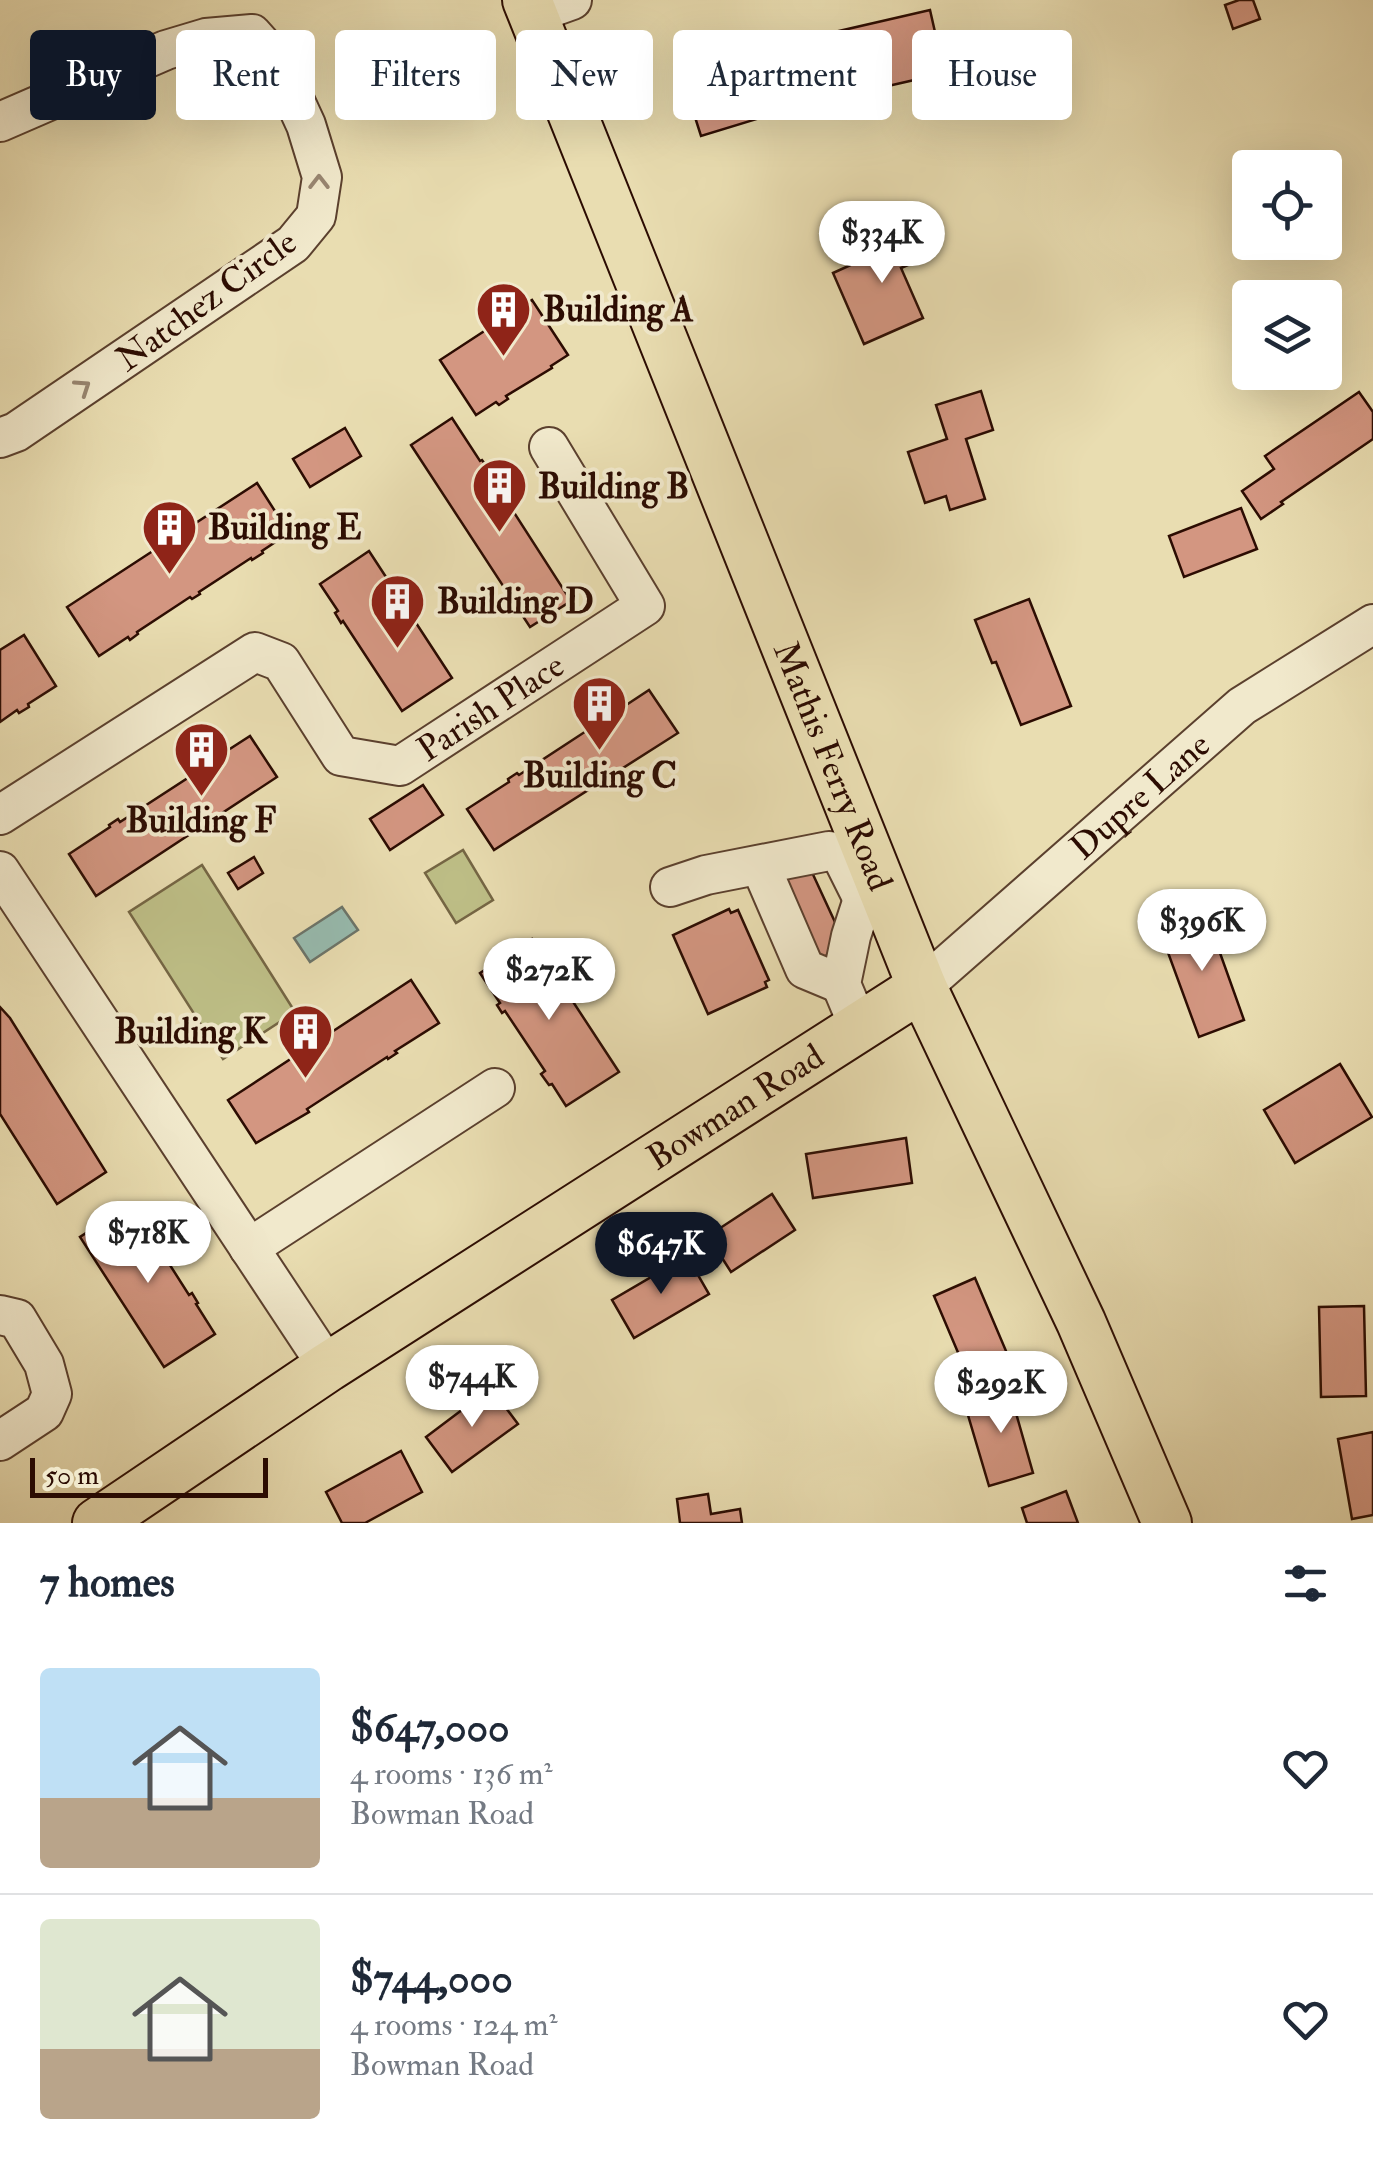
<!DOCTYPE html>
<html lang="en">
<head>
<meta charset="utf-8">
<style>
	:root { --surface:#fff; --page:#f6f6f7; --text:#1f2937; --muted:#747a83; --line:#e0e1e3; --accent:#111827 }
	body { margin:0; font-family:"IM FELL Double Pica",serif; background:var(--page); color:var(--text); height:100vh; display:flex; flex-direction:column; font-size:38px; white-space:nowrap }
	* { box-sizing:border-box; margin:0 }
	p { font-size:32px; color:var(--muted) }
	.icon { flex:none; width:55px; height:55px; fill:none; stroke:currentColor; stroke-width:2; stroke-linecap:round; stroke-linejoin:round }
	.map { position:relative; height:1523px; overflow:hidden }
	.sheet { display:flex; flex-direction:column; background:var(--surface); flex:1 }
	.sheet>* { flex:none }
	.hud { position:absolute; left:30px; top:30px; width:1315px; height:90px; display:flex; gap:20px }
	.tools { position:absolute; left:1232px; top:150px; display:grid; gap:20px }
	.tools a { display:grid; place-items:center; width:110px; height:110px; border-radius:10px; background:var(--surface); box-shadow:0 10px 40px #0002; font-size:50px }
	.scale { position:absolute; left:30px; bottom:25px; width:238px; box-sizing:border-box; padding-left:10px; border:5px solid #2c0c02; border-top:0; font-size:28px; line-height:35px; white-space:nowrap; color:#2c0c02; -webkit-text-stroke:8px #f1e9cc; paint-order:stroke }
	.price { position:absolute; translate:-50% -85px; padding:0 22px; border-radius:35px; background:#fff; color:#222; font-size:32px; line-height:65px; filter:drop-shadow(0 2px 5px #0008) }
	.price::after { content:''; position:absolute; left:50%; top:60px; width:30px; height:22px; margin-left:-15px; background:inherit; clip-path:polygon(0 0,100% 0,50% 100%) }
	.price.selected { background:var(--accent); color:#fff }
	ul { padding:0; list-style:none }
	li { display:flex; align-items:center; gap:30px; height:250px; padding:0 40px }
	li+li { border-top:2px solid var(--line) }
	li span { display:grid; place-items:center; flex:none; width:280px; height:200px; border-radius:10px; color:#555 }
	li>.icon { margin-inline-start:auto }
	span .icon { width:120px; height:120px; fill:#fffc; stroke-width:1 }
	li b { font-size:42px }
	h2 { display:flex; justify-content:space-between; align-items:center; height:120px; padding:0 40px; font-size:42px }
	.pill { padding:0 35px; border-radius:10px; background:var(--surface); box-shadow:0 10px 40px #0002; font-size:35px; line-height:90px }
	.pill.selected { background:var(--accent); color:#fff }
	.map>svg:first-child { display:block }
	.green { fill:#bebf87; stroke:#756644; stroke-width:2.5 }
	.water { fill:#97bbaf; stroke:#6c756a; stroke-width:2.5 }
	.building { fill:#d39681; stroke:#2c0c02; stroke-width:2.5 }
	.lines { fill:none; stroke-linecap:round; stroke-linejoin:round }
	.minor-casing { stroke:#5b402e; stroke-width:42 }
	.major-casing { stroke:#2c0c02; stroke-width:52 }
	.minor { stroke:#f1e9cc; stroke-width:38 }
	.major { stroke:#e9ddb1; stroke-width:48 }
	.oneway { stroke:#988671 }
	.labels { text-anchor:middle; stroke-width:8; stroke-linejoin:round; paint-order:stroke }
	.street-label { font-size:35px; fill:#2c0c02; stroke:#f1e9cc }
	.poi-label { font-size:35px; font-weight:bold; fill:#2c0c02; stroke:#f1e9cc; text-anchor:start }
</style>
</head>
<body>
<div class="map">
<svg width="1373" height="1523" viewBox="0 0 1373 1523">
	<rect width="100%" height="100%" fill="#e9ddb1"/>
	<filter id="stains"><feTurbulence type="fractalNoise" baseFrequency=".002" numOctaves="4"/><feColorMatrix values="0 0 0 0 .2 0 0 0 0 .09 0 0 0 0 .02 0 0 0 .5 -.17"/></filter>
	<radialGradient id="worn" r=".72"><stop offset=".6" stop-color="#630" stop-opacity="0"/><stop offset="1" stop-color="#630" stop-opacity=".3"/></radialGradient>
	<g class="green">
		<path d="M463,850L493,900L456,923L425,873Z"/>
		<path d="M202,865L295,1012L223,1059L129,912Z"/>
	</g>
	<path class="water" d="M342,907L358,930L310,962L294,938Z"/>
	<g class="building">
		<path d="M1239,0H1253L1260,19L1233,29L1225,5Z"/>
		<path d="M930,10L940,54L918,59L923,78L888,86L884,71L851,79L839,31Z"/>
		<path d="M721,57L729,83L773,69L786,110L701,136L680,70Z"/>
		<path d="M907,220L924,258L901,268L923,318L864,344L833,273L886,249L879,233Z"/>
		<path d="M532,300L568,355L551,366L552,368L506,396L508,399L499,405L496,402L476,415L440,360Z"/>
		<path d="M981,391L993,430L966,439L985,499L950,510L946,496L925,503L908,452L947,439L936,405Z"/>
		<path d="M1359,392L1373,412V439L1281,502L1283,504L1261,519L1242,491L1274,469L1265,456Z"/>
		<path d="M452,418L480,461L482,460L488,468L486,469L571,601L530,627L411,445Z"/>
		<path d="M345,428L361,456L310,487L293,459Z"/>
		<path d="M257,483L289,533L262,551L263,553L252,560L251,558L199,592L200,594L192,599L190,597L137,632L138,634L130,640L128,637L99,656L67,607Z"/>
		<path d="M1241,508L1257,549L1184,577L1169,536Z"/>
		<path d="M369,551L452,678L402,711L343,621L341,623L335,613L338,611L320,584Z"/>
		<path d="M1029,599L1071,706L1021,725L996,662L992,663L975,620Z"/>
		<path d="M24,635L56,686L28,704L29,707L19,713L17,710L0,722V650Z"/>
		<path d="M649,690L678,733L494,850L467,809L509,782L508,779L517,773L519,775L597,724L595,721L607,715L608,717Z"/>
		<path d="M250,736L277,777L96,896L69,854L110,827L109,825L118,819L120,822L200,770L197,767L206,761L208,763Z"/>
		<path d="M423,785L443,815L390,850L370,819Z"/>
		<path d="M254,857L263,873L238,889L228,873Z"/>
		<path d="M810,868L846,946L813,962L776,883Z"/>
		<path d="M729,909L731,913L738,910L769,980L765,982L767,987L708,1014L673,935Z"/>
		<path d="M1205,911L1244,1020L1199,1037L1159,928Z"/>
		<path d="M532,939L619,1072L566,1106L552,1084L549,1085L541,1074L545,1071L505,1011L502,1013L497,1005L500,1003L480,973Z"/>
		<path d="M411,980L439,1023L395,1051L397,1053L388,1059L387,1057L307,1109L309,1112L256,1143L228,1100Z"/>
		<path d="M0,1007L10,1018L106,1172L57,1204L0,1114Z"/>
		<path d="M1340,1064L1372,1117L1295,1163L1264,1110Z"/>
		<path d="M906,1138L912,1183L813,1198L806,1154Z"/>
		<path d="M772,1194L795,1230L731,1272L708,1236Z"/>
		<path d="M130,1205L149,1233L151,1232L156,1239L154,1240L189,1295L192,1293L198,1303L196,1304L215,1334L164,1367L80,1237Z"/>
		<path d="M687,1256L709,1294L634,1338L612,1300Z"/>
		<path d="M975,1278L1009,1358L968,1376L934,1296Z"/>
		<path d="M1364,1306L1366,1396L1321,1397L1319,1307Z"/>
		<path d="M491,1388L518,1424L452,1472L426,1437Z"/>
		<path d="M1022,1388L1029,1409L1016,1413L1033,1473L989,1486L965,1405Z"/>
		<path d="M1373,1432V1515L1352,1519L1338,1439Z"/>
		<path d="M401,1451L422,1492L365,1523H342L326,1492Z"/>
		<path d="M1066,1491L1078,1523H1027L1022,1508Z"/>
		<path d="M708,1494L711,1514L740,1509L742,1523H680L677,1499Z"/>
	</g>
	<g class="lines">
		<defs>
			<g id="minor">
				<path d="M533,14L572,0"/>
				<path d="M0,122L166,50L206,38L252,34L277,62L306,125L322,177L316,216L293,244L16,432L0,438"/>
				<path id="s1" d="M0,815L255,652L281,662L341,756L400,766L645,606L549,447"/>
				<path d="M760,865L805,969L841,984"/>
				<path d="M0,871L328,1367"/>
				<path d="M670,887L706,875L829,851L840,853L863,899"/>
				<path id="s2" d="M922,987L1242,706L1373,624"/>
				<path d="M859,1027L841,984L851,936L863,899L885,894"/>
				<path d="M249,1248L495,1088"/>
				<path d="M0,1315L17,1319L44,1364L52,1394L44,1412L0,1441"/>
			</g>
			<g id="major">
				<path id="s3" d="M527,0L922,987L1081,1322L1167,1523"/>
				<path id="s4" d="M97,1523L328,1367L922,987"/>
			</g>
		</defs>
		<use href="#minor" class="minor-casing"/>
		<use href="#major" class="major-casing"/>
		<use href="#minor" class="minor"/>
		<use href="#major" class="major"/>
	</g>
	<defs><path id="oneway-chevron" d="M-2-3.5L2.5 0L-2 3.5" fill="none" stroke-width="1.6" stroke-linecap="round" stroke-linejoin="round" transform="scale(2.5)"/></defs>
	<g class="oneway">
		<use href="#oneway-chevron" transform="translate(319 182) rotate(-90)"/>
		<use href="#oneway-chevron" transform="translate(83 387) rotate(-34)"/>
	</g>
	<defs>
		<symbol id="building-pin" viewBox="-11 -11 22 30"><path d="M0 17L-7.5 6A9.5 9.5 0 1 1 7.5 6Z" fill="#8f2418" stroke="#f1e9cc"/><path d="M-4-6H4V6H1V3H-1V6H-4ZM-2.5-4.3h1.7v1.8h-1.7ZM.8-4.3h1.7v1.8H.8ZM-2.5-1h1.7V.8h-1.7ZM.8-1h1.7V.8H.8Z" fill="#fff"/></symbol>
	</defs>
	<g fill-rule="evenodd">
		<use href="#building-pin" x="472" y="278" width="63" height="86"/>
		<use href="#building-pin" x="468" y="454" width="63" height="86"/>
		<use href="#building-pin" x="138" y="496" width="63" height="86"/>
		<use href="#building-pin" x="366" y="570" width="63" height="86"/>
		<use href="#building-pin" x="568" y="672" width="63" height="86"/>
		<use href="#building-pin" x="170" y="718" width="63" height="86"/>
		<use href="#building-pin" x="274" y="1000" width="63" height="86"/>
	</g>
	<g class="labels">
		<g class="street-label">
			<text transform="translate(206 300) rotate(-36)" y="12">Natchez Circle</text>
			<text dy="12" stroke="none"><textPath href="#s1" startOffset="610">Parish Place</textPath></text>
			<text dy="12" stroke="none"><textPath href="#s3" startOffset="825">Mathis Ferry Road</textPath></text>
			<text dy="12" stroke="none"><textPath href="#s2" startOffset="290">Dupre Lane</textPath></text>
			<text dy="12" stroke="none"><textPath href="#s4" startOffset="762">Bowman Road</textPath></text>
		</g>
		<g class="poi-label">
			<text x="543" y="321">Building A</text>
			<text x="538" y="498">Building B</text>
			<text x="208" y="539">Building E</text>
			<text x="437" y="613">Building D</text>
			<text x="600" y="787" text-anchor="middle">Building C</text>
			<text x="201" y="832" text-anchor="middle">Building F</text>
			<text x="267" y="1043" text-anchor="end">Building K</text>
		</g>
	</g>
	<rect width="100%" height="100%" filter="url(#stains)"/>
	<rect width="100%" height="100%" fill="url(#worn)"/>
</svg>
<div class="tools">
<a><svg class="icon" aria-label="locate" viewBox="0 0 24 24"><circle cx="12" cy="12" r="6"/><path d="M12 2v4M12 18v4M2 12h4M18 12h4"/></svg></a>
<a><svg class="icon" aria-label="layers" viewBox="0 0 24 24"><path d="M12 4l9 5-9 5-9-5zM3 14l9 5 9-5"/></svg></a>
</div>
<div class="scale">50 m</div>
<b class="price" style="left:882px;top:286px">$334K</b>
<b class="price" style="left:1202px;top:974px">$396K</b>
<b class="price" style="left:549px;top:1023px">$272K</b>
<b class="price" style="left:148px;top:1286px">$718K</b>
<b class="price selected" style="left:661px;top:1297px">$647K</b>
<b class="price" style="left:472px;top:1430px">$744K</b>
<b class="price" style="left:1001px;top:1436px">$292K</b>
<div class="hud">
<a class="pill selected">Buy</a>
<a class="pill">Rent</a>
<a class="pill">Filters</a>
<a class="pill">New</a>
<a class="pill">Apartment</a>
<a class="pill">House</a>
</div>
</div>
<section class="sheet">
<h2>7 homes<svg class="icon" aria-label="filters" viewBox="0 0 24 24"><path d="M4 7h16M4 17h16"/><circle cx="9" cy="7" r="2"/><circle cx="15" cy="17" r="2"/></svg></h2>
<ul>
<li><span style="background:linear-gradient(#bfe0f5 65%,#b9a48a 0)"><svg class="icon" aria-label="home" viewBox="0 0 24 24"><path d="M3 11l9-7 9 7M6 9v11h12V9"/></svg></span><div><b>$647,000</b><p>4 rooms · 136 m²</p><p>Bowman Road</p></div><svg class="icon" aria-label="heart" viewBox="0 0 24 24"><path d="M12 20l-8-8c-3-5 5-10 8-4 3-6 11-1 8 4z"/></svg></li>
<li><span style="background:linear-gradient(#dfe7d0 65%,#b9a48a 0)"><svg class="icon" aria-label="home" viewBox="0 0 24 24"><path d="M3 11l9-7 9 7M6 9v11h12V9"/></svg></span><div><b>$744,000</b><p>4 rooms · 124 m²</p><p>Bowman Road</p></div><svg class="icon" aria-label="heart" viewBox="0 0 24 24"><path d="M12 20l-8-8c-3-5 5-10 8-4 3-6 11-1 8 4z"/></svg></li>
</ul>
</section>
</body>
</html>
